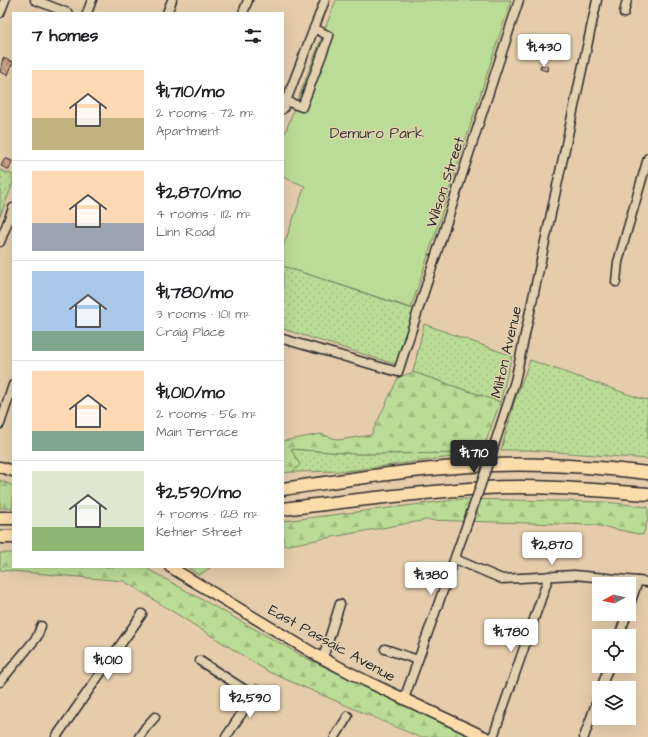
<!DOCTYPE html>
<html lang="en">
<head>
<meta charset="utf-8">
<style>
	:root { --surface:#fff; --page:#f2f2f2; --text:#202124; --muted:#757577; --line:#e0e0e0; --accent:#2b2b2b }
	body { margin:0; font-family:"Architects Daughter",sans-serif; background:var(--page); color:var(--text); height:100vh; display:flex; flex-direction:column; font-size:15px; white-space:nowrap }
	* { box-sizing:border-box; margin:0 }
	p { font-size:13px; color:var(--muted) }
	.icon { flex:none; width:22px; height:22px; fill:none; stroke:currentColor; stroke-width:2; stroke-linecap:round; stroke-linejoin:round }
	.map { position:relative; flex:1; overflow:hidden }
	.side { position:absolute; left:12px; top:12px; width:272px; height:556px; display:flex; flex-direction:column; background:var(--surface); border-radius:0px; box-shadow:0 4px 16px #0002 }
	.side>* { flex:none }
	.needle { width:26px; rotate:262deg }
	.fabs { position:absolute; left:592px; top:577px; display:grid; gap:8px }
	.fabs a { display:grid; place-items:center; width:44px; height:44px; border-radius:0px; background:var(--surface); box-shadow:0 4px 16px #0002; font-size:20px }
	.price { position:absolute; translate:-50% -34px; padding:0 9px; border-radius:4px; background:#fff; color:#222; font-size:13px; line-height:26px; filter:drop-shadow(0 1px 2px #0008) }
	.price::after { content:''; position:absolute; left:50%; top:24px; width:12px; height:9px; margin-left:-6px; background:inherit; clip-path:polygon(0 0,100% 0,50% 100%) }
	.price.on { background:var(--accent); color:#fff }
	ul { padding:0; list-style:none }
	li { display:flex; align-items:center; gap:12px; height:100px; padding:0 20px }
	li+li { border-top:1px solid var(--line) }
	li span { display:grid; place-items:center; flex:none; width:112px; height:80px; border-radius:0px; color:#555 }
	li>.icon { margin-inline-start:auto }
	span .icon { width:48px; height:48px; fill:#fffc; stroke-width:1 }
	li b { font-size:17px }
	h2 { display:flex; justify-content:space-between; align-items:center; height:48px; padding:0 20px; font-size:17px }
	.map>svg:first-child { display:block }
	.grass { fill:url(#grass-dots); stroke:#738460 }
	.forest { fill:url(#forest-firs); stroke:#738460 }
	.green { fill:#bbdc96; stroke:#738460 }
	.building { fill:url(#building-cross-hatch); stroke:#2b2b2b }
	.lines { fill:none; stroke-linecap:round; stroke-linejoin:round }
	.minor-casing { stroke:#2b2b2b; stroke-width:11 }
	.major-casing { stroke:#2b2b2b; stroke-width:13 }
	.highway-casing { stroke:#2b2b2b; stroke-width:15 }
	.minor { stroke:#e3d1af; stroke-width:8 }
	.major { stroke:#fddcac; stroke-width:10 }
	.highway { stroke:#fddcac; stroke-width:12 }
	.minor-bridge-casing { stroke:#2b2b2b; stroke-width:11; stroke-linecap:butt }
	.minor-bridge { stroke:#e3d1af; stroke-width:8 }
	.labels { text-anchor:middle; stroke-width:3; stroke-linejoin:round; paint-order:stroke }
	.park-label { font-size:15px; fill:#393d36; stroke:#e3d1af }
	.street-label { font-size:15px; fill:#2b2b2b; stroke:#e3d1af }
</style>
</head>
<body>
<div class="map">
<svg width="648" height="737" viewBox="0 0 648 737">
	<defs>
		<pattern id="grass-dots" width="8" height="8" patternUnits="userSpaceOnUse"><rect width="8" height="8" fill="#bbdc96"/><path d="M2 2h.1M6 6h.1" fill="none" stroke="#a1bd81" stroke-width="1.8" stroke-linecap="round"/></pattern>
		<pattern id="forest-firs" width="22" height="20" patternUnits="userSpaceOnUse"><rect width="22" height="20" fill="#bbdc96"/><path d="M5 1l3.5 6h-7zM16 11l3.5 6h-7z" fill="#a1bd81"/></pattern>
		<pattern id="building-cross-hatch" width="8" height="8" patternUnits="userSpaceOnUse"><rect width="8" height="8" fill="#d4a890"/><path d="M0 0l8 8M0 8l8-8" fill="none" stroke="#ac8976"/></pattern>
	</defs>
	<rect width="100%" height="100%" fill="#e5cdac"/>
	<filter id="ink" filterUnits="userSpaceOnUse"><feTurbulence type="fractalNoise" baseFrequency=".025" numOctaves="2"/><feDisplacementMap in="SourceGraphic" scale="8" xChannelSelector="R" yChannelSelector="G"/><feConvolveMatrix kernelMatrix="1 2 1 2 8 2 1 2 1" color-interpolation-filters="sRGB"/></filter>
	<g filter="url(#ink)">
		<g class="grass">
			<path d="M0,170L13,175V183L0,216Z"/>
			<path d="M283,266L415,310L398,365L283,329Z"/>
			<path d="M424,324L512,356L500,402L413,372Z"/>
			<path d="M530,360L639,398L648,400V459L528,450H501L514,403Z"/>
			<path d="M290,449L358,454L482,453L346,471L292,472L300,465Z"/>
		</g>
		<g class="forest">
			<path d="M413,372L500,402L482,453L358,454L291,449L300,465L292,472L283,473V441L321,434L339,440L371,435L398,378Z"/>
			<path d="M0,480L13,486V508H0Z"/>
			<path d="M462,499L606,502L648,507V519L643,535L595,525L426,520L283,546V521Z"/>
			<path d="M0,553H13V567H144L308,659L470,737H419L269,672L124,581L0,570Z"/>
			<path d="M187,567H211L199,575Z"/>
		</g>
		<path class="green" d="M336,0H511L411,308L283,266V247L305,186L283,177V138Z"/>
		<g class="building">
			<path d="M3,58L13,62L8,75L0,72Z"/>
			<path d="M541,65L548,67L547,71L540,69Z"/>
			<path d="M5,158L12,161L9,170L1,166Z"/>
		</g>
		<g class="lines">
			<defs>
				<g id="minor">
					<path d="M35,0L68,13"/>
					<path d="M0,13L5,0"/>
					<path d="M87,13L92,0"/>
					<path d="M167,13L172,0"/>
					<path d="M243,13L248,0"/>
					<path d="M624,13L627,0"/>
					<path d="M283,100L302,107L329,36L314,28"/>
					<path d="M283,109L325,0"/>
					<path d="M0,242L13,208"/>
					<path d="M616,282L618,262L648,158"/>
					<path d="M283,339L398,372L519,0"/>
					<path d="M0,424L13,385"/>
					<path d="M491,455L515,381L597,0"/>
					<path d="M455,559L502,579L574,575L648,582"/>
					<path d="M629,607L638,581"/>
					<path d="M619,636L627,614"/>
					<path d="M385,649L418,660"/>
					<path d="M323,658L340,604"/>
					<path d="M200,661L253,695"/>
					<path d="M0,682L37,637L41,626"/>
					<path d="M601,688L609,666"/>
					<path d="M404,699L476,499"/>
					<path d="M56,737L142,614"/>
					<path d="M139,737L146,727L155,717"/>
					<path d="M226,737L257,690"/>
					<path d="M335,737L348,716"/>
					<path d="M493,737L549,576"/>
					<path d="M584,737L599,695"/>
				</g>
				<g id="major">
					<path d="M0,467L13,471"/>
					<path d="M170,567L318,656L366,681L485,737"/>
				</g>
				<g id="highway">
					<path d="M283,489C353,479 423,467 494,465C545,463 597,467 648,473"/>
					<path d="M283,509C350,501 417,492 485,488C539,485 594,490 648,494"/>
					<path d="M0,518H13"/>
					<path d="M0,537H13"/>
				</g>
			</defs>
			<use href="#minor" class="minor-casing"/>
			<use href="#major" class="major-casing"/>
			<use href="#highway" class="highway-casing"/>
			<use href="#minor" class="minor"/>
			<use href="#major" class="major"/>
			<use href="#highway" class="highway"/>
			<defs>
				<path id="minor-bridge" d="M476,499L491,455"/>
			</defs>
			<use href="#minor-bridge" class="minor-bridge-casing"/>
			<use href="#minor-bridge" class="minor-bridge"/>
		</g>
	</g>
	<g class="labels">
		<g class="park-label">
			<text x="377" y="138">Demuro Park</text>
		</g>
		<g class="street-label">
			<text transform="translate(445 182) rotate(-72)" y="5">Wilson Street</text>
			<text transform="translate(506 352) rotate(-77)" y="5">Milton Avenue</text>
			<text transform="translate(332 643) rotate(29)" y="5">East Passaic Avenue</text>
		</g>
	</g>
</svg>
<div class="fabs">
<a><svg class="needle" viewBox="-14 -14 28 28"><path d="M0-13l5 13h-10z" fill="#e53935"/><path d="M0 13l5-13h-10z" fill="#757577"/></svg></a>
<a><svg class="icon" aria-label="locate" viewBox="0 0 24 24"><circle cx="12" cy="12" r="6"/><path d="M12 2v4M12 18v4M2 12h4M18 12h4"/></svg></a>
<a><svg class="icon" aria-label="layers" viewBox="0 0 24 24"><path d="M12 4l9 5-9 5-9-5zM3 14l9 5 9-5"/></svg></a>
</div>
<b class="price" style="left:544px;top:68px">$1,430</b>
<b class="price on" style="left:474px;top:474px">$1,710</b>
<b class="price" style="left:552px;top:566px">$2,870</b>
<b class="price" style="left:431px;top:596px">$1,380</b>
<b class="price" style="left:511px;top:653px">$1,780</b>
<b class="price" style="left:108px;top:681px">$1,010</b>
<b class="price" style="left:250px;top:719px">$2,590</b>
<section class="side">
<h2>7 homes<svg class="icon" aria-label="filters" viewBox="0 0 24 24"><path d="M4 7h16M4 17h16"/><circle cx="9" cy="7" r="2"/><circle cx="15" cy="17" r="2"/></svg></h2>
<ul>
<li><span style="background:linear-gradient(#ffd9b3 60%,#c2b280 0)"><svg class="icon" aria-label="home" viewBox="0 0 24 24"><path d="M3 11l9-7 9 7M6 9v11h12V9"/></svg></span><div><b>$1,710/mo</b><p>2 rooms · 72 m²</p><p>Apartment</p></div></li>
<li><span style="background:linear-gradient(#ffd9b3 65%,#9aa5b1 0)"><svg class="icon" aria-label="home" viewBox="0 0 24 24"><path d="M3 11l9-7 9 7M6 9v11h12V9"/></svg></span><div><b>$2,870/mo</b><p>4 rooms · 112 m²</p><p>Linn Road</p></div></li>
<li><span style="background:linear-gradient(#a9c7e8 75%,#7fa58c 0)"><svg class="icon" aria-label="home" viewBox="0 0 24 24"><path d="M3 11l9-7 9 7M6 9v11h12V9"/></svg></span><div><b>$1,780/mo</b><p>3 rooms · 101 m²</p><p>Craig Place</p></div></li>
<li><span style="background:linear-gradient(#ffd9b3 75%,#7fa58c 0)"><svg class="icon" aria-label="home" viewBox="0 0 24 24"><path d="M3 11l9-7 9 7M6 9v11h12V9"/></svg></span><div><b>$1,010/mo</b><p>2 rooms · 56 m²</p><p>Main Terrace</p></div></li>
<li><span style="background:linear-gradient(#dfe7d0 70%,#8fb573 0)"><svg class="icon" aria-label="home" viewBox="0 0 24 24"><path d="M3 11l9-7 9 7M6 9v11h12V9"/></svg></span><div><b>$2,590/mo</b><p>4 rooms · 128 m²</p><p>Ketner Street</p></div></li>
</ul>
</section>
</div>
</body>
</html>
